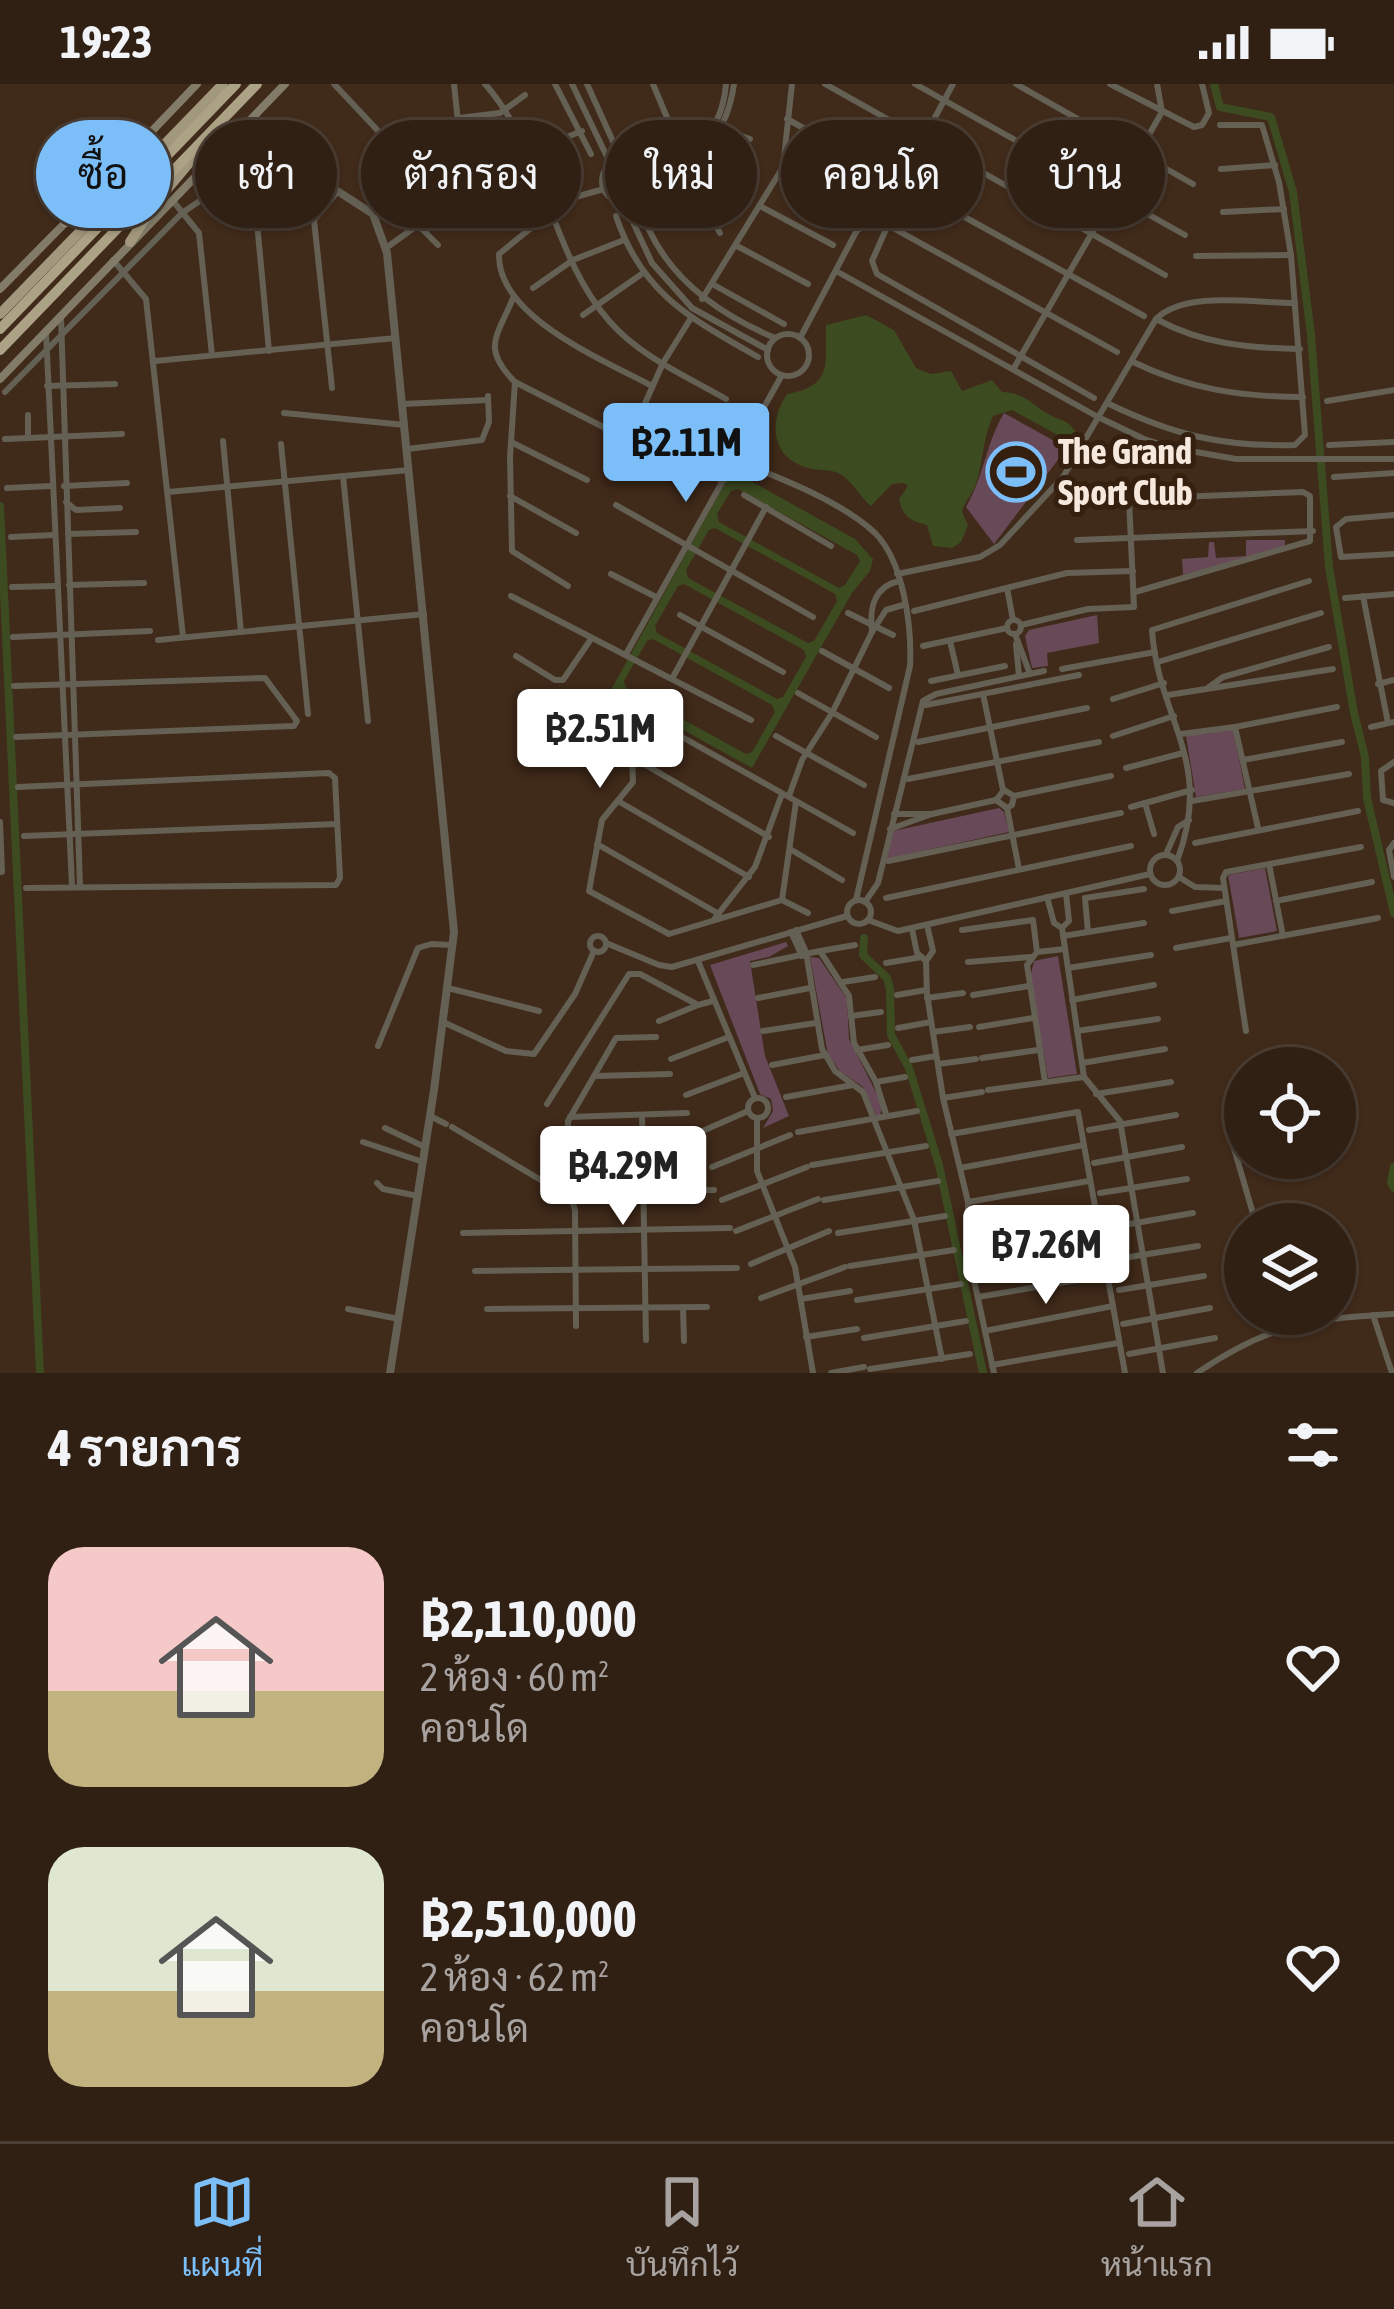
<!DOCTYPE html>
<html lang="th">
<head>
<meta charset="utf-8">
<style>
	:root { --surface:#302014; --page:#38281d; --text:#f1f3f6; --muted:#a8a3a0; --line:#4b3e34; --accent:#7bbef8 }
	body { margin:0; font-family:"Asap Condensed",Sarabun,sans-serif; background:var(--page); color:var(--text); height:100vh; display:flex; flex-direction:column; font-size:45px; white-space:nowrap }
	* { box-sizing:border-box; margin:0 }
	p { font-size:39px; color:var(--muted) }
	.icon { flex:none; width:66px; height:66px; fill:none; stroke:currentColor; stroke-width:2; stroke-linecap:round; stroke-linejoin:round }
	.map { position:relative; height:1289px; overflow:hidden }
	.side { display:flex; flex-direction:column; background:var(--surface); flex:1 }
	.side>* { flex:none }
	.guide { position:absolute; left:36px; top:36px; width:1323px; height:108px; display:flex; gap:24px }
	.buttons { position:absolute; left:1224px; top:963px; display:grid; gap:24px }
	.buttons a { display:grid; place-items:center; width:132px; height:132px; border-radius:50%; background:var(--surface); box-shadow:0 3px 9px #0004,0 0 0 3px var(--line); font-size:60px }
	.price { position:absolute; translate:-50% -102px; padding:0 27px; border-radius:12px; background:#fff; color:#222; font-size:39px; line-height:78px; filter:drop-shadow(0 3px 6px #0008) }
	.price::after { content:''; position:absolute; left:50%; top:72px; width:36px; height:27px; margin-left:-18px; background:inherit; clip-path:polygon(0 0,100% 0,50% 100%) }
	.price.selected { background:var(--accent); color:#111 }
	ul { padding:0; list-style:none }
	li { display:flex; align-items:center; gap:36px; height:300px; padding:0 48px }
	li span { display:grid; place-items:center; flex:none; width:336px; height:240px; border-radius:36px; color:#555 }
	li>.icon { margin-inline-start:auto }
	span .icon { width:144px; height:144px; fill:#fffc; stroke-width:1 }
	li b { font-size:51px }
	h2 { display:flex; justify-content:space-between; align-items:center; height:144px; padding:0 48px; font-size:51px }
	.pill { padding:0 42px; border-radius:54px; background:var(--surface); box-shadow:0 3px 9px #0004,0 0 0 3px var(--line); font-size:42px; line-height:108px }
	.pill.selected { background:var(--accent); color:#111 }
	.status { display:flex; justify-content:space-between; align-items:center; height:84px; padding:0 60px; background:var(--surface); direction:ltr }
	.status svg { height:33px; fill:currentColor }
	.tab-bar { display:flex; justify-content:space-around; align-items:center; height:168px; border-top:3px solid var(--line); background:var(--surface); font-size:33px; color:var(--muted) }
	.tab-bar a { display:grid; justify-items:center; gap:6px }
	.tab-bar .selected { color:var(--accent) }
	.map>svg:first-child { display:block }
	.green { fill:#674958 }
	.water { fill:#3c4b20; fill-rule:evenodd }
	.lines { fill:none; stroke-linecap:round; stroke-linejoin:round }
	.canal { stroke:#3c4b20; stroke-width:8 }
	.minor { stroke:#646054; stroke-width:6 }
	.tertiary { stroke:#646054; stroke-width:8 }
	.secondary { stroke:#817b68; stroke-width:8 }
	.trunk { stroke:#a2987e; stroke-width:10 }
	.motorway { stroke:#aca285; stroke-width:10 }
	.motorway-bridge { stroke:#aca285; stroke-width:10 }
	.labels { text-anchor:middle; stroke-width:10; stroke-linejoin:round; paint-order:stroke }
	.poi-label { font-size:36px; font-weight:bold; fill:#f7e8de; stroke:#352010; text-anchor:start }
</style>
</head>
<body>
<div class="status"><b>19:23</b><svg viewBox="0 0 49 12"><path d="M0 12V9h3v3zM5 12V6h3v6zM10 12V3h3v9zM15 12V0h3v12zM26 1h20v11H26zM47 4h2v5h-2z"/></svg></div>
<div class="map">
<svg width="1394" height="1289" viewBox="0 0 1394 1289">
	<rect width="100%" height="100%" fill="#402a1a"/>
	<g class="green">
		<path d="M1004,329L1067,364L994,460L966,423C984,392 986,359 1004,329Z"/>
		<path d="M1246,456H1285V462L1183,491L1182,475L1208,473L1209,458H1214L1216,474L1246,472Z"/>
		<path d="M1097,531L1099,559L1047,569L1048,582L1032,584L1025,552L1029,546Z"/>
		<path d="M1233,645L1245,705L1196,713L1186,652Z"/>
		<path d="M999,724L1004,728L1009,748L886,775L893,747Z"/>
		<path d="M1265,784L1277,847L1239,854L1228,791Z"/>
		<path d="M786,858L788,862L769,873L750,877L765,972L789,1032L763,1044L773,1027L771,1015L760,1010L710,881Z"/>
		<path d="M1058,872L1077,990L1048,994L1030,894L1034,877Z"/>
		<path d="M810,873L819,874L847,915L849,955L883,1022L880,1031L876,1032L863,1003L840,987L828,971Z"/>
	</g>
	<g class="water">
		<path d="M866,231L894,246L916,284L931,290L951,287L962,307L992,296L1002,308C1027,309 1031,321 1050,331C1063,338 1068,335 1076,349L1067,362L1054,349L1012,326L993,332C983,354 983,378 976,400C973,410 965,416 962,428L968,441L961,458L952,464L933,462L927,441C910,437 903,433 899,415L908,402L904,399L892,400L871,422C860,413 850,394 838,389C830,385 818,387 809,384C771,375 768,338 787,310C836,302 824,276 826,241Z"/>
		<path d="M740,391L855,455L873,475L870,487L852,509L752,684L611,606L727,395L736,396ZM738,405L857,471L860,477L845,501L839,504L719,438L717,430L731,407ZM715,444L835,510L837,517L814,557L808,559L688,494L686,486L709,446ZM684,500L804,566L806,573L783,613L777,615L657,549L655,542L678,502ZM653,555L772,621L775,628L752,668L746,670L626,604L624,597L647,557Z"/>
	</g>
	<g class="lines">
		<g class="canal">
			<path d="M1214,0L1220,23L1271,33L1293,108L1311,251L1329,483L1354,629L1365,673L1367,714L1394,829"/>
			<path d="M0,422L40,1289"/>
			<path d="M864,854L863,871L887,894L890,905L891,951L909,984L939,1081L983,1289"/>
			<path d="M1394,1083L1391,1099L1394,1104"/>
		</g>
		<g class="minor">
			<path d="M334,0L413,84L409,98L398,113L418,141L386,164"/>
			<path d="M454,0L467,122L491,125L547,114"/>
			<path d="M485,0C546,69 550,170 610,238C641,273 686,292 726,315"/>
			<path d="M555,0L591,70"/>
			<path d="M572,0L610,79"/>
			<path d="M587,0L620,73"/>
			<path d="M653,0L704,122L720,149"/>
			<path d="M825,0L1165,191"/>
			<path d="M915,0L1185,151"/>
			<path d="M1016,0L1193,100"/>
			<path d="M1110,0L1194,43L1202,41L1209,29L1202,0"/>
			<path d="M459,34L500,29L525,11"/>
			<path d="M787,35L1144,232"/>
			<path d="M720,44L750,55"/>
			<circle cx="623" cy="97" r="21"/>
			<path d="M462,78L529,68L582,47"/>
			<path d="M783,83L1117,268"/>
			<path d="M640,84C689,67 721,58 726,0"/>
			<path d="M1221,85L1275,81"/>
			<path d="M643,92C696,72 725,61 734,0"/>
			<path d="M638,114C655,185 711,227 775,254"/>
			<path d="M173,117L199,149L212,271"/>
			<path d="M624,119L652,179L692,224L768,266"/>
			<path d="M550,120L604,105"/>
			<path d="M760,122L833,161"/>
			<path d="M552,127L499,170C497,233 604,276 652,302"/>
			<path d="M1223,128L1284,125"/>
			<path d="M373,130L398,113"/>
			<path d="M616,132C642,210 690,234 758,273"/>
			<path d="M418,141L438,161"/>
			<path d="M887,143L872,177L877,190L1094,314"/>
			<path d="M737,162L808,200"/>
			<path d="M1196,172L1291,171"/>
			<path d="M113,176L146,215L183,553"/>
			<path d="M836,187L1098,333L1144,355L1173,364L1236,375H1394"/>
			<path d="M714,201L784,240"/>
			<path d="M533,204L573,176L624,156"/>
			<path d="M513,214C497,253 481,264 515,298L613,348"/>
			<path d="M702,215L783,83L792,0"/>
			<path d="M583,231L643,189"/>
			<path d="M61,234L80,802"/>
			<path d="M691,234L663,279L643,324L701,360"/>
			<path d="M1156,235C1202,260 1248,264 1300,265"/>
			<path d="M46,248L72,802"/>
			<circle cx="788" cy="271" r="21"/>
			<path d="M800,254L856,148L887,117L900,98L953,0"/>
			<path d="M269,267L255,117L293,73"/>
			<path d="M155,277L396,254"/>
			<path d="M1133,278C1189,305 1241,313 1303,313"/>
			<path d="M1014,284L1162,28L1157,0"/>
			<path d="M515,298L510,373L512,467L568,502"/>
			<path d="M47,302L115,300"/>
			<path d="M332,304L314,136L338,107"/>
			<path d="M5,308L182,129L226,99L239,103L255,117"/>
			<path d="M1327,317L1394,306"/>
			<path d="M1107,319C1173,351 1222,363 1295,361L1305,351L1291,171L1279,98L1262,41H1220"/>
			<path d="M403,320L488,316"/>
			<path d="M284,329L405,341"/>
			<path d="M28,331V354"/>
			<path d="M5,355L122,350"/>
			<path d="M644,355L723,397"/>
			<path d="M223,357L241,548"/>
			<path d="M511,358L587,396"/>
			<path d="M281,360L308,630"/>
			<path d="M1329,361L1394,358"/>
			<path d="M407,365L482,356L489,338L488,312"/>
			<path d="M734,376C778,393 841,417 875,449C904,478 912,544 910,582L856,816"/>
			<path d="M343,392L368,637"/>
			<path d="M1334,393L1394,389"/>
			<path d="M64,402L127,399"/>
			<path d="M7,404L51,402"/>
			<path d="M168,408L409,386"/>
			<path d="M744,411L831,462"/>
			<path d="M510,412L576,449"/>
			<path d="M1076,417L1303,408L1310,412V457L1135,508"/>
			<path d="M66,418L76,426L120,424"/>
			<path d="M616,421L813,533"/>
			<path d="M1394,431L1346,435L1336,443L1341,473L1394,470"/>
			<path d="M68,450L136,448"/>
			<path d="M11,453L54,451"/>
			<path d="M1077,456L1313,447"/>
			<path d="M611,490L656,513"/>
			<path d="M897,490L980,473L1000,461L1063,393L1156,235C1185,206 1254,219 1295,219"/>
			<path d="M69,501L144,499"/>
			<path d="M12,503L56,502"/>
			<path d="M1007,504L1013,536"/>
			<path d="M511,512L751,636"/>
			<path d="M1363,512L1388,639"/>
			<path d="M1345,514L1394,510"/>
			<path d="M914,527L1067,489L1133,487"/>
			<path d="M848,529L893,551"/>
			<path d="M680,531L783,588"/>
			<circle cx="1014" cy="543" r="7"/>
			<path d="M1021,541L1088,525L1134,523L1129,415"/>
			<path d="M872,548C869,523 874,503 899,497"/>
			<path d="M1015,550L1030,590"/>
			<path d="M13,553L150,547"/>
			<path d="M158,556L424,530"/>
			<path d="M950,557L958,591"/>
			<path d="M1016,560L1019,592"/>
			<path d="M923,562L1007,544"/>
			<path d="M822,567L889,604"/>
			<path d="M626,570L782,291"/>
			<path d="M516,572L555,596H563L591,555"/>
			<path d="M1158,578L1321,529"/>
			<path d="M1062,585L1155,568"/>
			<path d="M673,593L766,423"/>
			<path d="M931,597L1005,582"/>
			<path d="M1378,600L1394,596"/>
			<path d="M14,602L265,594L297,637L294,642L16,653"/>
			<path d="M1209,603L1223,593L1329,563"/>
			<path d="M798,609L876,653"/>
			<path d="M983,610L1003,706"/>
			<path d="M1168,611L1333,585"/>
			<path d="M1113,615L1164,599"/>
			<path d="M926,621L1079,591"/>
			<path d="M1235,643L1337,623"/>
			<path d="M1371,643L1394,638"/>
			<path d="M1181,650L1235,643L1258,744"/>
			<path d="M776,652L864,701"/>
			<path d="M1113,652L1174,632"/>
			<path d="M918,658L1087,624"/>
			<path d="M632,673L769,753"/>
			<path d="M1243,676L1342,658"/>
			<path d="M1394,678L1381,687L1383,716L1394,719"/>
			<path d="M1126,684L1183,669"/>
			<path d="M908,695L1099,658"/>
			<path d="M18,703L329,689L335,694L340,794L336,801L26,804"/>
			<path d="M789,712L802,676L832,629L872,548L886,526L903,521"/>
			<path d="M1014,712L1012,721L1007,724L996,716L1004,706L1014,712L1111,692"/>
			<path d="M618,717L749,793"/>
			<path d="M1192,717L1349,690"/>
			<path d="M1145,719L1154,750"/>
			<path d="M1131,723L1192,706"/>
			<path d="M1007,724L1019,785"/>
			<path d="M894,730H932"/>
			<path d="M0,738L2,788"/>
			<path d="M890,745L932,730L996,716"/>
			<path d="M24,752L337,740"/>
			<path d="M1195,759L1358,727"/>
			<path d="M1394,759L1389,766L1394,793"/>
			<path d="M597,760L719,830"/>
			<path d="M790,765L842,796"/>
			<path d="M1166,770L1178,743L1189,736"/>
			<circle cx="1165" cy="786" r="15"/>
			<path d="M888,777L1121,729"/>
			<path d="M1177,777C1215,677 1158,636 1152,546L1309,497"/>
			<path d="M1269,780L1283,852"/>
			<path d="M1179,793L1195,803L1224,804"/>
			<path d="M1047,813L1054,839L1062,844L1084,993L1120,1037L1163,1289"/>
			<path d="M886,814L1131,762"/>
			<circle cx="859" cy="828" r="12"/>
			<path d="M782,816L796,718"/>
			<path d="M1276,817L1372,798"/>
			<path d="M865,818L878,799L923,617L936,610L1044,587"/>
			<path d="M1172,827L1226,817"/>
			<path d="M808,829L782,816L669,850L589,807L602,736L633,698L631,646L650,631L682,653L853,749"/>
			<path d="M715,834L755,783L782,710"/>
			<path d="M868,836L898,847L1150,790"/>
			<path d="M1062,844L1069,837L1066,809"/>
			<path d="M912,845L917,869L926,877L933,867L927,841"/>
			<path d="M796,846L806,868L822,965L835,987L863,1008L914,1136L942,1275"/>
			<path d="M962,846L1033,836L1037,868"/>
			<path d="M791,848L802,872"/>
			<path d="M1088,848L1085,814L1144,805"/>
			<path d="M1063,852L1144,839"/>
			<circle cx="598" cy="860" r="8"/>
			<path d="M606,859L659,881L672,883L847,832"/>
			<path d="M1233,861L1378,834"/>
			<path d="M1176,864L1231,854"/>
			<path d="M820,867L855,861"/>
			<path d="M698,877L755,1014"/>
			<path d="M926,877L927,910L943,1014L968,1118V1168L994,1289"/>
			<path d="M968,878L1030,873"/>
			<path d="M886,879L922,873"/>
			<path d="M753,881L820,867L849,912L854,959L876,998L886,1030"/>
			<path d="M1068,884L1151,871"/>
			<path d="M843,898L875,893"/>
			<path d="M448,904L539,927"/>
			<path d="M897,911L926,906"/>
			<path d="M973,911L1029,902"/>
			<path d="M758,914L810,904"/>
			<path d="M927,914L963,909"/>
			<path d="M1072,916L1154,901"/>
			<path d="M851,932L881,928"/>
			<path d="M659,937L698,921"/>
			<path d="M443,938L506,967L534,970L575,910L594,867"/>
			<path d="M979,943L1033,934"/>
			<path d="M898,944L931,938"/>
			<path d="M763,947L816,939"/>
			<path d="M1077,947L1158,935"/>
			<path d="M1246,947L1223,794L1226,788L1361,763"/>
			<path d="M933,948L970,943"/>
			<path d="M378,962L418,864L431,860L451,861"/>
			<path d="M857,966L888,961"/>
			<path d="M982,974L1038,966"/>
			<path d="M671,975L729,953"/>
			<path d="M912,976L936,972"/>
			<path d="M1082,979L1165,965"/>
			<path d="M938,980L976,975"/>
			<path d="M772,981L825,971"/>
			<path d="M596,992L670,990"/>
			<path d="M876,998L905,993"/>
			<path d="M1045,998L1027,881L1037,868L1065,865"/>
			<path d="M988,1006L1084,993"/>
			<path d="M1096,1010L1171,998"/>
			<path d="M686,1011L744,989"/>
			<path d="M786,1013L853,1001"/>
			<path d="M943,1014L982,1008"/>
			<circle cx="758" cy="1024" r="10"/>
			<path d="M547,1020L629,890H640L698,921L713,917"/>
			<path d="M1224,1030L1256,1140"/>
			<path d="M642,1031L646,1256"/>
			<path d="M430,1032L446,1040"/>
			<path d="M570,1033L687,1029"/>
			<path d="M757,1034V1087L795,1183L813,1289"/>
			<path d="M452,1043L571,1114L575,1126L576,1242"/>
			<path d="M385,1044L425,1063"/>
			<path d="M1089,1046L1176,1031"/>
			<path d="M798,1048L917,1027"/>
			<path d="M698,1049L748,1027"/>
			<path d="M951,1050L1078,1028L1125,1289"/>
			<path d="M363,1058L423,1078"/>
			<path d="M567,1071L701,1068"/>
			<path d="M1094,1079L1182,1063"/>
			<path d="M812,1081L926,1062"/>
			<path d="M712,1083L790,1051"/>
			<path d="M960,1084L1084,1061"/>
			<path d="M377,1099L383,1105L418,1112"/>
			<path d="M568,1108L714,1106"/>
			<path d="M1100,1109L1187,1095"/>
			<path d="M567,1110L568,1037L616,954L656,953"/>
			<path d="M722,1116L807,1083"/>
			<path d="M824,1116L938,1097"/>
			<path d="M968,1118L1089,1097"/>
			<path d="M1107,1144L1193,1129"/>
			<path d="M736,1147L818,1115"/>
			<path d="M463,1149L730,1144"/>
			<path d="M838,1149L945,1132"/>
			<path d="M968,1149L1095,1126"/>
			<path d="M1111,1176L1198,1162"/>
			<path d="M751,1180L829,1147"/>
			<path d="M971,1181L1102,1159"/>
			<path d="M850,1182L954,1166"/>
			<path d="M475,1187L737,1184"/>
			<path d="M1119,1206L1204,1192"/>
			<path d="M978,1213L1107,1191"/>
			<path d="M761,1214L845,1183"/>
			<path d="M801,1215L850,1207"/>
			<path d="M857,1216L961,1200"/>
			<path d="M683,1223L684,1257"/>
			<path d="M348,1225L399,1235"/>
			<path d="M487,1225L707,1223"/>
			<path d="M1373,1231L1392,1289"/>
			<path d="M1123,1240L1210,1224"/>
			<path d="M985,1247L1113,1222"/>
			<path d="M806,1253L857,1245"/>
			<path d="M864,1254L966,1237"/>
			<path d="M1129,1270L1215,1254"/>
			<path d="M992,1281L1118,1259"/>
			<path d="M870,1285L970,1270"/>
			<path d="M831,1289L864,1283"/>
			<path d="M1197,1289C1269,1240 1308,1235 1394,1230"/>
		</g>
		<path class="tertiary" d="M255,33L311,90L373,130L387,169L454,848L434,1006L390,1289"/>
		<g class="secondary">
			<path d="M86,116L197,0"/>
			<path d="M0,205L68,136"/>
			<path d="M0,295L285,0"/>
		</g>
		<g class="trunk">
			<path d="M65,138L133,84"/>
			<path d="M130,158L153,122L216,47"/>
			<path d="M0,230L223,0"/>
		</g>
		<path class="motorway" d="M0,245L236,0"/>
		<path class="motorway-bridge" d="M0,266L257,0"/>
	</g>
	<defs>
		<symbol id="stadium-ring" viewBox="-11 -11 22 22"><circle r="9.5" fill="#352010" stroke="#7bbef8" stroke-width="1.5"/><path d="M0-5a6.5 5 0 1 0 0 10a6.5 5 0 1 0 0-10ZM-3.5-1.8h7v3.6h-7Z" fill="#7bbef8"/></symbol>
	</defs>
	<g fill-rule="evenodd">
		<use href="#stadium-ring" x="983" y="355" width="66" height="66"/>
	</g>
	<g class="labels">
		<g class="poi-label">
			<text x="1058" y="380">The Grand<tspan x="1058" dy="41">Sport Club</tspan></text>
		</g>
	</g>
</svg>
<div class="buttons">
<a><svg class="icon" aria-label="locate" viewBox="0 0 24 24"><circle cx="12" cy="12" r="6"/><path d="M12 2v4M12 18v4M2 12h4M18 12h4"/></svg></a>
<a><svg class="icon" aria-label="layers" viewBox="0 0 24 24"><path d="M12 4l9 5-9 5-9-5zM3 14l9 5 9-5"/></svg></a>
</div>
<b class="price selected" style="left:686px;top:421px">฿2.11M</b>
<b class="price" style="left:600px;top:707px">฿2.51M</b>
<b class="price" style="left:623px;top:1144px">฿4.29M</b>
<b class="price" style="left:1046px;top:1223px">฿7.26M</b>
<div class="guide">
<a class="pill selected">ซื้อ</a>
<a class="pill">เช่า</a>
<a class="pill">ตัวกรอง</a>
<a class="pill">ใหม่</a>
<a class="pill">คอนโด</a>
<a class="pill">บ้าน</a>
</div>
</div>
<section class="side">
<h2>4 รายการ<svg class="icon" aria-label="filters" viewBox="0 0 24 24"><path d="M4 7h16M4 17h16"/><circle cx="9" cy="7" r="2"/><circle cx="15" cy="17" r="2"/></svg></h2>
<ul>
<li><span style="background:linear-gradient(#f6c9c9 60%,#c2b280 0)"><svg class="icon" aria-label="home" viewBox="0 0 24 24"><path d="M3 11l9-7 9 7M6 9v11h12V9"/></svg></span><div><b>฿2,110,000</b><p>2 ห้อง · 60 m²</p><p>คอนโด</p></div><svg class="icon" aria-label="heart" viewBox="0 0 24 24"><path d="M12 20l-8-8c-3-5 5-10 8-4 3-6 11-1 8 4z"/></svg></li>
<li><span style="background:linear-gradient(#dfe7d0 60%,#c2b280 0)"><svg class="icon" aria-label="home" viewBox="0 0 24 24"><path d="M3 11l9-7 9 7M6 9v11h12V9"/></svg></span><div><b>฿2,510,000</b><p>2 ห้อง · 62 m²</p><p>คอนโด</p></div><svg class="icon" aria-label="heart" viewBox="0 0 24 24"><path d="M12 20l-8-8c-3-5 5-10 8-4 3-6 11-1 8 4z"/></svg></li>
</ul>
</section>
<nav class="tab-bar">
<a class="selected"><svg class="icon" aria-label="map" viewBox="0 0 24 24"><path d="M3 6l6-2 6 2 6-2v14l-6 2-6-2-6 2zM9 4v14M15 6v14"/></svg>แผนที่</a>
<a><svg class="icon" aria-label="saved" viewBox="0 0 24 24"><path d="M7 4h10v16l-5-4-5 4z"/></svg>บันทึกไว้</a>
<a><svg class="icon" aria-label="home" viewBox="0 0 24 24"><path d="M3 11l9-7 9 7M6 9v11h12V9"/></svg>หน้าแรก</a>
</nav>
</body>
</html>
